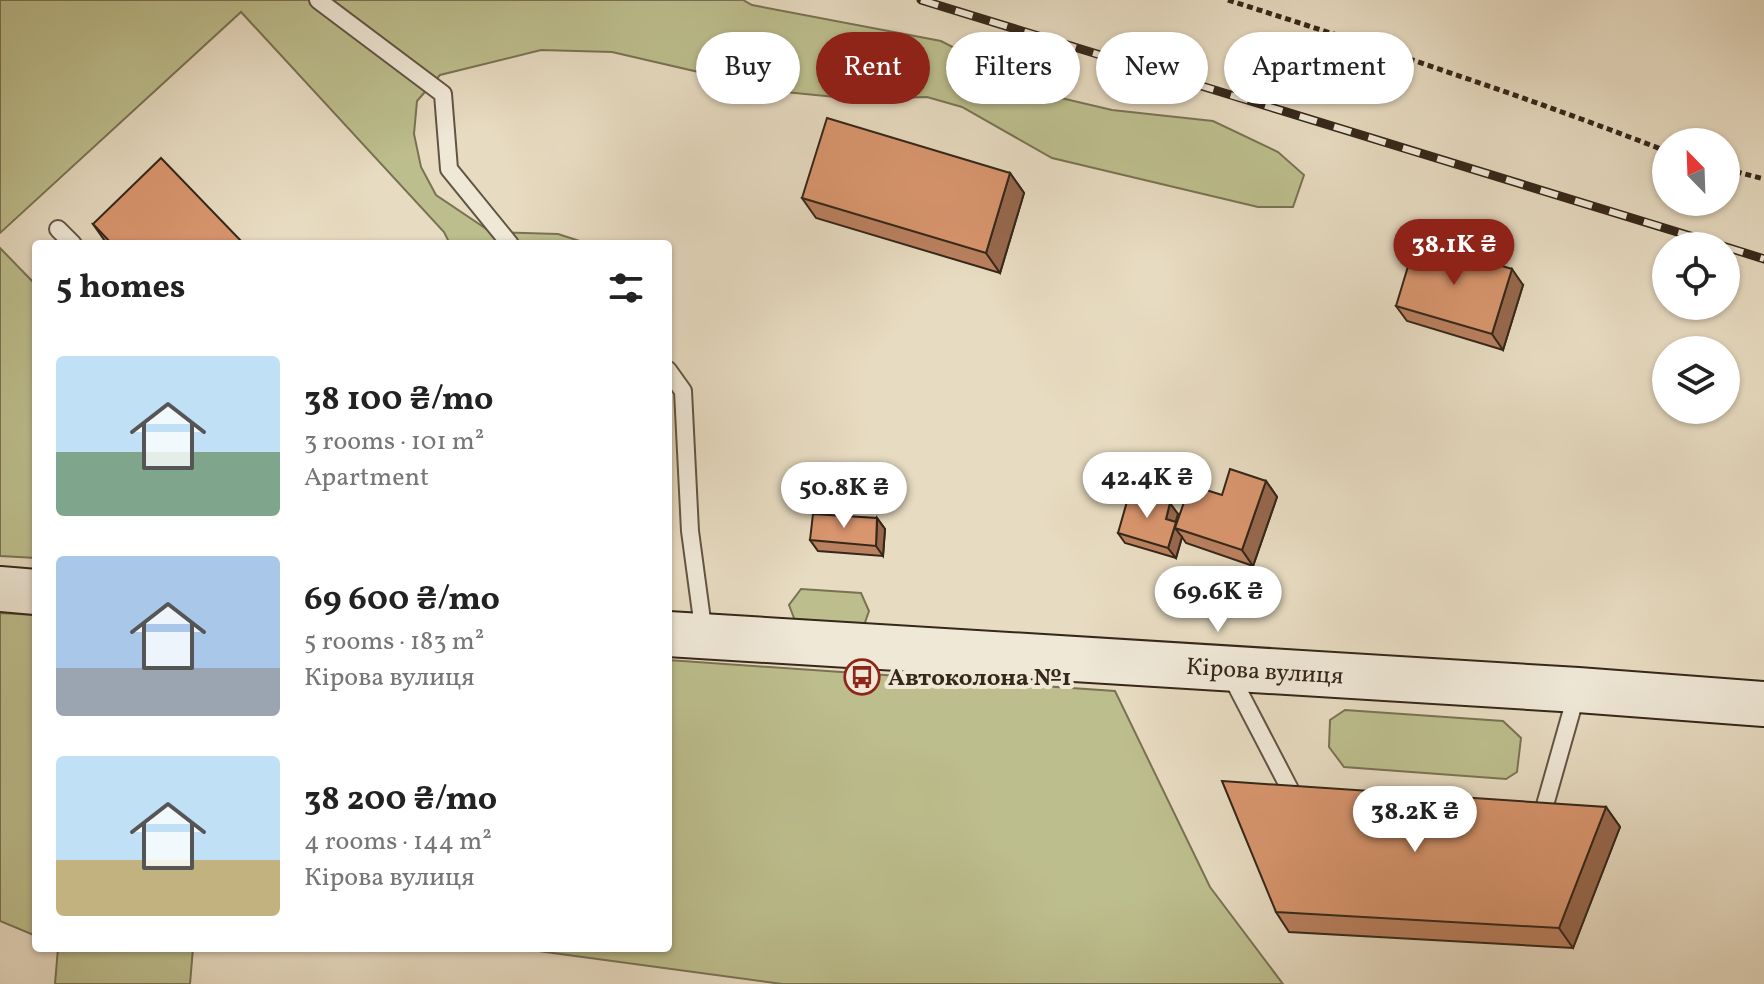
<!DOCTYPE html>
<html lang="en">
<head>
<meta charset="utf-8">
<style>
	:root { --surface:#fff; --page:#f6f6f6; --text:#222; --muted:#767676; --accent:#8f2418 }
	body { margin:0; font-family:Vollkorn,serif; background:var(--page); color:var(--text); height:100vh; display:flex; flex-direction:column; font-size:30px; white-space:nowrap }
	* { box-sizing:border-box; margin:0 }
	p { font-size:26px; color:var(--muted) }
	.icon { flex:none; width:44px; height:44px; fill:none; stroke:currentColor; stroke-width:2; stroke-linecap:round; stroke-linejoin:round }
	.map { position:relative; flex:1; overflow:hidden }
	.side { position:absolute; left:32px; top:240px; width:640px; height:712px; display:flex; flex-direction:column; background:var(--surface); border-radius:8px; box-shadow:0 2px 6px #0004 }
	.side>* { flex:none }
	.banner { position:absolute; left:696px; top:32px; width:760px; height:72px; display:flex; gap:16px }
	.needle { width:52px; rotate:337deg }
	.tools { position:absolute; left:1652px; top:128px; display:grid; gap:16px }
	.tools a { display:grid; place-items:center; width:88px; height:88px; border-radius:50%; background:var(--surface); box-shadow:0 2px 6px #0004; font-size:40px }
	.price { position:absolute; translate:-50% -68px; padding:0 18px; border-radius:28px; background:#fff; color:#222; font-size:26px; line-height:52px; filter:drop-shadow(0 2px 4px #0008) }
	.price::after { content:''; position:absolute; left:50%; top:48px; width:24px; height:18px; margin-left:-12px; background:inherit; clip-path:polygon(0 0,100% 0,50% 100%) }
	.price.current { background:var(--accent); color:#fff }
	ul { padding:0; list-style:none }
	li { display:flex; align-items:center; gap:24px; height:200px; padding:0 24px }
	li span { display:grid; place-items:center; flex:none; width:224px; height:160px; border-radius:8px; color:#555 }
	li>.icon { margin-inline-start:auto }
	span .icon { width:96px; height:96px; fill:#fffc; stroke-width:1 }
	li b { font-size:34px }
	h2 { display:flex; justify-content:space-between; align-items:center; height:96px; padding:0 24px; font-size:34px }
	.tag { padding:0 28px; border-radius:36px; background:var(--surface); box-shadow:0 2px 6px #0004; font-size:28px; line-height:72px }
	.tag.current { background:var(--accent); color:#fff }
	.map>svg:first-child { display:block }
	.green { fill:#bdbe8d; stroke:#797253; stroke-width:2 }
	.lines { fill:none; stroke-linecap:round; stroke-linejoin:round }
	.lane-casing { stroke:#625443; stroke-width:20 }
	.secondary-casing { stroke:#352719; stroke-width:48 }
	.path { stroke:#352719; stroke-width:5; stroke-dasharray:6 4; stroke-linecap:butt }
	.lane { stroke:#efe8d7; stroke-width:16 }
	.secondary { stroke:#efe8d7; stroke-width:44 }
	.rail-casing { stroke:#352719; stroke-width:9 }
	.rail { stroke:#efe8d7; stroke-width:6; stroke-dasharray:18; stroke-linecap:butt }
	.wall { fill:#ba805f; stroke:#352719; stroke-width:2 }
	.shaded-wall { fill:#97684d; stroke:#352719; stroke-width:2 }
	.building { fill:#d8956e; stroke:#352719; stroke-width:2 }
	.labels { text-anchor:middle; stroke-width:8; stroke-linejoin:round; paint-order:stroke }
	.street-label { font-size:24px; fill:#352719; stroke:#efe8d7 }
	.poi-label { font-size:24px; font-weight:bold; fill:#352719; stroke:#efe8d7; text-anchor:start }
</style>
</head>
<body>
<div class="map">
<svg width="1764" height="984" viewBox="0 0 1764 984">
	<rect width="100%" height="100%" fill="#e7dbc1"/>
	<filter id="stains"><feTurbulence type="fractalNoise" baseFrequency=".0025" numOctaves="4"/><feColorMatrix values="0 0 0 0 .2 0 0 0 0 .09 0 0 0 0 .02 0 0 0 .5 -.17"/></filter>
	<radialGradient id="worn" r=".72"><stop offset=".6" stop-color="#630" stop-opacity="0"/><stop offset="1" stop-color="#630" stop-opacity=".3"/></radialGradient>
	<g class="green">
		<path d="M0,0H743L752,5L941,41L1044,94L1112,110L1213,121L1278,152L1304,175L1293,207H1258L1052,158L962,107L927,97L856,99L785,92L612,52L541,50L440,75L417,101L414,134L421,167L436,195L491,232L558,234L589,244H450L444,232L241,12L0,233Z"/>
		<path d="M0,248L36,285V558L0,556Z"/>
		<path d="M801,589L861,593L869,611L862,631L797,626L789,605Z"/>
		<path d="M0,613L36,615V936L0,921Z"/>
		<path d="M668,660L1115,691L1210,887L1283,984H782L516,948H668Z"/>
		<path d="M1345,710L1503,721L1521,738L1517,772L1506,779L1344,767L1329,747L1330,720Z"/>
		<path d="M58,948H193L190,984H55Z"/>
	</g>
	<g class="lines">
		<defs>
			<g id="lane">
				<path d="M318,0L443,94L449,169L510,244"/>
				<path d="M58,229L73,244"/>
				<path d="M668,370L683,391L690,531L704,635"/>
				<path d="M1230,674L1294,797H1300"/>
				<path d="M1531,812H1543L1577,692"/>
			</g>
			<g id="secondary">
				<path d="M0,589L36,592"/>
				<path id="s1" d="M668,634L1578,690L1764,704"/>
			</g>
		</defs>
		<use href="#lane" class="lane-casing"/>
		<use href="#secondary" class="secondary-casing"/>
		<g class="path">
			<path d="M1228,0C1375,47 1522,95 1666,151"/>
			<path d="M1726,169L1764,179"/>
		</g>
		<use href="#lane" class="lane"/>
		<use href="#secondary" class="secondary"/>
		<defs>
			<g id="rail">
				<path d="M921,0L1723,246"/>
				<path d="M1726,247L1764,259"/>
			</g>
		</defs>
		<use href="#rail" class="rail-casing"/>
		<use href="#rail" class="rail"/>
	</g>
	<g class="wall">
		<path d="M1010,173L1024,193L1000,273L816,218L802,198Z"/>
		<path d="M93,224L244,244H107Z"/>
		<path d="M1523,285L1503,350L1407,321L1396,306Z"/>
		<path d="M1266,481L1277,497L1253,566L1186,543L1182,537L1176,558L1125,543L1118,533L1178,514L1175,522L1177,524L1222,495Z"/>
		<path d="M877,518L885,529L883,556L818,551L810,540Z"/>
		<path d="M1606,807L1620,827L1573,948L1289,932L1276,912Z"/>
	</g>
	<g class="shaded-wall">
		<path d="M1010,173L1024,193L1000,273L986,253Z"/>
		<path d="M1512,269L1523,285L1503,350L1492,334Z"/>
		<path d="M1266,481L1277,497L1253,566L1242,550Z"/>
		<path d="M1170,503L1178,514L1173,530L1166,519Z"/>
		<path d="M877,518L885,529L883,556L876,546Z"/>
		<path d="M1176,522L1181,530L1175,528L1182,537L1176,558L1168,548Z"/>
		<path d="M1606,807L1620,827L1573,948L1559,928Z"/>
	</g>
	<g class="building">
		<path d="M827,118L1010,173L986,253L802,198Z"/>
		<path d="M161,158L244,244H112L93,224Z"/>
		<path d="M1416,240L1512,269L1492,334L1396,306Z"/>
		<path d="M1230,469L1266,481L1242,550L1175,528L1190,485L1222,495Z"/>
		<path d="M1130,491L1170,503L1166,519L1176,522L1168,548L1118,533Z"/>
		<path d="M813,514L877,518L876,546L810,540Z"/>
		<path d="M1222,781L1606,807L1559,928L1276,912Z"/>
	</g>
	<defs>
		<symbol id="bus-ring" viewBox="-11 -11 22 22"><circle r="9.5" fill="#efe8d7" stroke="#8f2418" stroke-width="1.5"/><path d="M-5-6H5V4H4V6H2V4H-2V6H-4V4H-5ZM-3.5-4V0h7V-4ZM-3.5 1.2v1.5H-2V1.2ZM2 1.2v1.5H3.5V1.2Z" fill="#8f2418"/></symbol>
	</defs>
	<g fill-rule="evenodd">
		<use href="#bus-ring" x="842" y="657" width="40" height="40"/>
	</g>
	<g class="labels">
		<g class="street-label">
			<text dy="8" stroke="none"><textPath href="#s1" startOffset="598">Кірова вулиця</textPath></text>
		</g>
		<g class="poi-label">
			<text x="888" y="685">Автоколона №1</text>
		</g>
	</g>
	<rect width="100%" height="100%" filter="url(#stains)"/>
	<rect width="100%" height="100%" fill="url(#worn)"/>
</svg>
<div class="tools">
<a><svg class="needle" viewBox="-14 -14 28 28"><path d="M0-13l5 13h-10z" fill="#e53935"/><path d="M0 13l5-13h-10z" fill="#767676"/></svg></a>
<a><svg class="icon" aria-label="locate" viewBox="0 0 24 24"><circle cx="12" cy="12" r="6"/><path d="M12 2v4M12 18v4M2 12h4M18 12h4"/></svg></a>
<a><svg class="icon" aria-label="layers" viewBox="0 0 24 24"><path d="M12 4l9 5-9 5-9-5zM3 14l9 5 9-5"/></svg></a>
</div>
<b class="price current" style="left:1454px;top:287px">38.1K ₴</b>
<b class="price" style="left:1147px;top:520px">42.4K ₴</b>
<b class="price" style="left:844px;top:530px">50.8K ₴</b>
<b class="price" style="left:1218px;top:634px">69.6K ₴</b>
<b class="price" style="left:1415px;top:854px">38.2K ₴</b>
<div class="banner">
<a class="tag">Buy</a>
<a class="tag current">Rent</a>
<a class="tag">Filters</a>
<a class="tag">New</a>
<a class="tag">Apartment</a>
</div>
<section class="side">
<h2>5 homes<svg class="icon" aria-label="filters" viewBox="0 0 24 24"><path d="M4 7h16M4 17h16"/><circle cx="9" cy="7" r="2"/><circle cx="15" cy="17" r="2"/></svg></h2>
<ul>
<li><span style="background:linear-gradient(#bfe0f5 60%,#7fa58c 0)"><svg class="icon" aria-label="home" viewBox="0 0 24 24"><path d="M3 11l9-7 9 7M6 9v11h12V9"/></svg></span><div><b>38 100 ₴/mo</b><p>3 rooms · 101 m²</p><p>Apartment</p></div></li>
<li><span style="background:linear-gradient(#a9c7e8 70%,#9aa5b1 0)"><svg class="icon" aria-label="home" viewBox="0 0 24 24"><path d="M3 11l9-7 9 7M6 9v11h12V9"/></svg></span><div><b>69 600 ₴/mo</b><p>5 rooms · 183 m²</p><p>Кірова вулиця</p></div></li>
<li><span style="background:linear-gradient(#bfe0f5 65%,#c2b280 0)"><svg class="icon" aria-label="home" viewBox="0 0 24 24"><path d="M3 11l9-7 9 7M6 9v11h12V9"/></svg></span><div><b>38 200 ₴/mo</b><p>4 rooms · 144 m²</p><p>Кірова вулиця</p></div></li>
</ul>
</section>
</div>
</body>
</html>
